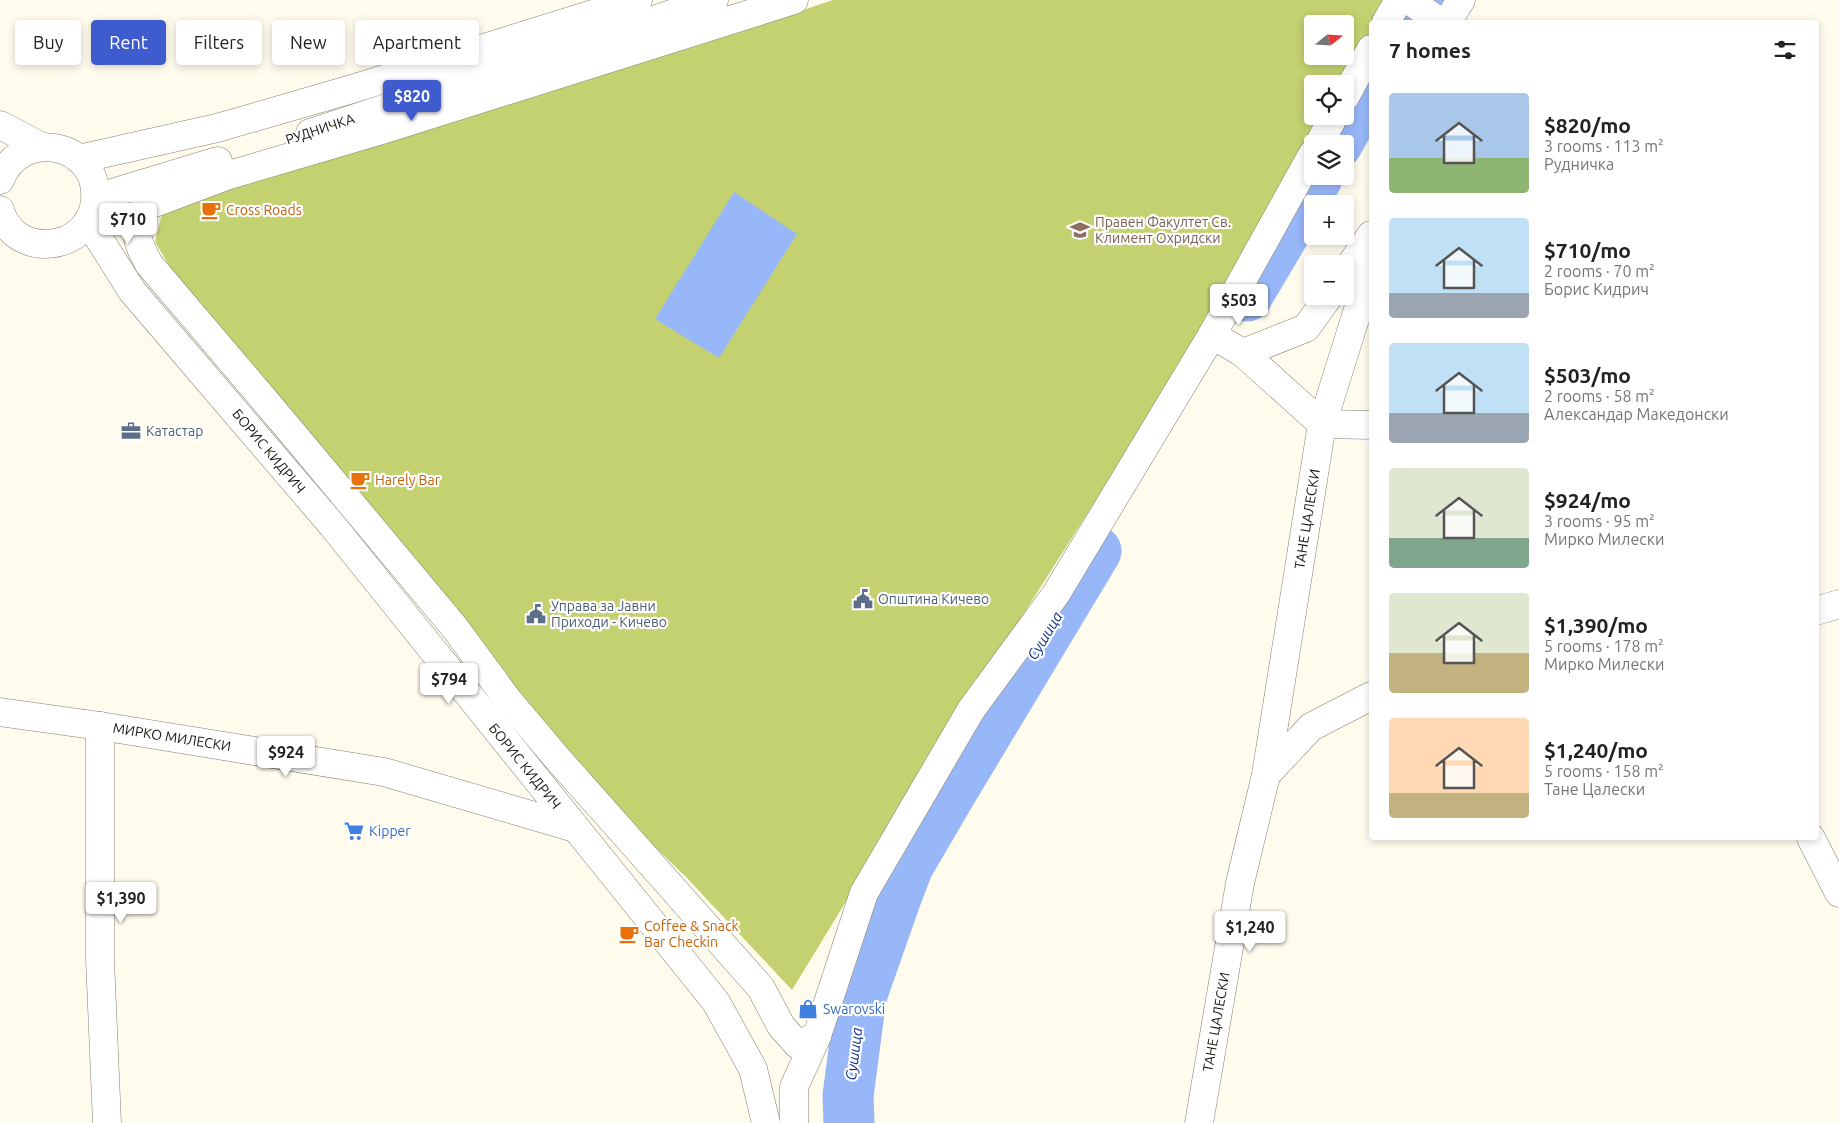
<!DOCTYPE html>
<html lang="en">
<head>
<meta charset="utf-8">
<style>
	:root { --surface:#fff; --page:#f6f6f6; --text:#222; --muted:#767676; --accent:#3e5cce }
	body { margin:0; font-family:Ubuntu,sans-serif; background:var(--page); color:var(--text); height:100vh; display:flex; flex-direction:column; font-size:19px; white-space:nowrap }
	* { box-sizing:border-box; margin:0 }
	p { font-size:16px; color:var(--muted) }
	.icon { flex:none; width:28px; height:28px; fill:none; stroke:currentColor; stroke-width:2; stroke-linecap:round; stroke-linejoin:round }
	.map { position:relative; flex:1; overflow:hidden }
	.details { position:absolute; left:1369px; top:20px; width:450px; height:820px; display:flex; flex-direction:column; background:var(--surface); border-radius:5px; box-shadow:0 2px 8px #0003 }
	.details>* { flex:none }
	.guide { position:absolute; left:15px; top:20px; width:475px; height:45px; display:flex; gap:10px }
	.needle { width:32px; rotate:72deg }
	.fabs { position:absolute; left:1304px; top:15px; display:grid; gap:10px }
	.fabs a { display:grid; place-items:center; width:50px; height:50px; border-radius:5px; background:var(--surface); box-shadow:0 2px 8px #0003; font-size:25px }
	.price { position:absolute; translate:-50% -42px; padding:0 11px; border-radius:5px; background:#fff; color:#222; font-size:16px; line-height:32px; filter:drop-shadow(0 1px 2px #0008) }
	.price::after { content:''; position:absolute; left:50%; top:30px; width:15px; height:11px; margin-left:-8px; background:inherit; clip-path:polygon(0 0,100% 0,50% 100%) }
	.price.selected { background:var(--accent); color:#fff }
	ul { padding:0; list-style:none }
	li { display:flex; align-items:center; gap:15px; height:125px; padding:0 20px }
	li span { display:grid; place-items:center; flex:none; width:140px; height:100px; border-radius:5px; color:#555 }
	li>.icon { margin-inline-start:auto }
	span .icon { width:60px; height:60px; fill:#fffc; stroke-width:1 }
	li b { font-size:21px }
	h2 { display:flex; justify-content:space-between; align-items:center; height:60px; padding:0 20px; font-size:21px }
	.pill { padding:0 18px; border-radius:5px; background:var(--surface); box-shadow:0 2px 8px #0003; font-size:18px; line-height:45px }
	.pill.selected { background:var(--accent); color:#fff }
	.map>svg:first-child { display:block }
	.green { fill:#c4d171; fill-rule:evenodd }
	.water { fill:#98b7f8 }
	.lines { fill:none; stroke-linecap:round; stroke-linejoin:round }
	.river { stroke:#98b7f8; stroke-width:51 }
	.minor-casing { stroke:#848070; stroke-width:29 }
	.minor { stroke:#fff; stroke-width:28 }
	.labels { text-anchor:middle; stroke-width:4.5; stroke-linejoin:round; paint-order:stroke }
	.street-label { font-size:14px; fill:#181610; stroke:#fff }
	.food-label { font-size:14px; fill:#c56008; stroke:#fff; text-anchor:start }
	.education-label { font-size:14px; fill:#785e54; stroke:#fff; text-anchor:start }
	.service-label { font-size:14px; fill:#4e5e75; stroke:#fff; text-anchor:start }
	.shop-label { font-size:14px; fill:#366cbe; stroke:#fff; text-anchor:start }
	.water-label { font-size:15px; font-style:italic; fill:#0e2e89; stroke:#fff }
</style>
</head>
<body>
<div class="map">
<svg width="1839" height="1123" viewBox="0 0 1839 1123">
	<rect width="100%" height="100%" fill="#fffbed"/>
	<path class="green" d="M833,0H1393L1381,22H1371V40L1345,84H1312V116H1328L1209,322L970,698L792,990L687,878L621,814L545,731L182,287L155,242L162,213L242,185L695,46ZM1312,24H1345V56H1312Z"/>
	<path class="water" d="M734,192L797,234L719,358L655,319Z"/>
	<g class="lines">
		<g class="river">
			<path d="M1407,22L1423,0"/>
			<path d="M1337,144L1371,84"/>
			<path d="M1247,296L1318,176"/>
			<path d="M849,1123L848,1096L861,997L895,900L908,866L950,794L1096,551"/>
		</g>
		<defs>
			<g id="minor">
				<path d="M794,0L382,130L229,175L144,207C133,233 136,240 149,264L289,429L455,628L508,700L557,758L761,988L781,1026L798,1045L817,1036"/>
				<path d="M1409,0L1440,22"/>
				<path d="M1386,22L1399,0"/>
				<path d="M1447,22L1461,0"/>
				<path d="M1345,97L1371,49"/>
				<path d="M0,125L42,147"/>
				<path d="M310,133L714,0"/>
				<path d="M1319,144L1334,116"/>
				<path d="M79,159L217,128L352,89L638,0"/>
				<path d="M0,180C21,126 100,143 95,200C91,252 14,261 0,210"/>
				<path d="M96,198L218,161"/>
				<path d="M88,221L132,291L332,525L716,1002L753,1069L766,1123"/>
				<path d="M1345,273L1371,235"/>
				<path d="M1212,335L1243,353L1322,424L1371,425"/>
				<path d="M1243,353L1306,328L1329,296"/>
				<path d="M1816,611L1839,604"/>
				<path d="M0,712L100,726L384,772L575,828"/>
				<path d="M100,726V959L107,1123"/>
				<path d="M1266,775L1311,727L1371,696"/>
				<path d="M1811,838L1839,893"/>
				<path d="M794,1123V1087L817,1036L864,893L971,710L1056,594L1212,335L1312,155"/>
				<path d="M1199,1123L1240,883L1266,775L1322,424L1371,268"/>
			</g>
		</defs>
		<use href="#minor" class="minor-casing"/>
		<use href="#minor" class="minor"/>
	</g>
	<defs>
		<symbol id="cafe-bare" viewBox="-9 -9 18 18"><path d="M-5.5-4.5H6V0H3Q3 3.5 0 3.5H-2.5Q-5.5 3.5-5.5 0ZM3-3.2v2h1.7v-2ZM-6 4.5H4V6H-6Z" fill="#e8710a" stroke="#fff" stroke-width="2.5" paint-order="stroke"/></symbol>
		<symbol id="university-bare" viewBox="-9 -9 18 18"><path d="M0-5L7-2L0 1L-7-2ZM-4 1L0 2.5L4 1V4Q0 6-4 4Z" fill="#8d6e63" stroke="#fff" stroke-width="2.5" paint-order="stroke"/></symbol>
		<symbol id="office-bare" viewBox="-9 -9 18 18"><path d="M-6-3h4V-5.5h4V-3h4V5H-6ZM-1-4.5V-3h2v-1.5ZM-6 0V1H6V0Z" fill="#5c6f8a" stroke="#fff" stroke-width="2.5" paint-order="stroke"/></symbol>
		<symbol id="civic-bare" viewBox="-9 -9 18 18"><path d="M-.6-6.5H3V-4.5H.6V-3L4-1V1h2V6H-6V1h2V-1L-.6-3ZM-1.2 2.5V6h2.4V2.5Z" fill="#5c6f8a" stroke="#fff" stroke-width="2.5" paint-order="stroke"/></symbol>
		<symbol id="supermarket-bare" viewBox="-9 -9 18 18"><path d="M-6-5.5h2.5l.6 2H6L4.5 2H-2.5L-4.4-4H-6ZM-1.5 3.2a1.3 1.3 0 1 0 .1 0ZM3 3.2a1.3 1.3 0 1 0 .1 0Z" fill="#3f7fe0" stroke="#fff" stroke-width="2.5" paint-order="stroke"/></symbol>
		<symbol id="shop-bare" viewBox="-9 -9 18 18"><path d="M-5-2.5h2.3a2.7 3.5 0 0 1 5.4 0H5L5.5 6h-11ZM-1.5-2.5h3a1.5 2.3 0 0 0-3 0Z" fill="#3f7fe0" stroke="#fff" stroke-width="2.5" paint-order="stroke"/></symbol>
	</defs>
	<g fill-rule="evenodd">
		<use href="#cafe-bare" x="197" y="196" width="28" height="28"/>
		<use href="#university-bare" x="1066" y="216" width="28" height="28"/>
		<use href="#office-bare" x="117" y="417" width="28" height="28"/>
		<use href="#cafe-bare" x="346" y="466" width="28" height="28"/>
		<use href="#civic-bare" x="849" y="585" width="28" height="28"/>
		<use href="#civic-bare" x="522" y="600" width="28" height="28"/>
		<use href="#supermarket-bare" x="340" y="817" width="28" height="28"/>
		<use href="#cafe-bare" x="615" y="920" width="28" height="28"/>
		<use href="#shop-bare" x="794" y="995" width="28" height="28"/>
	</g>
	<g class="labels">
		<g class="street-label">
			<text transform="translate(320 129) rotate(-18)" y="5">РУДНИЧКА</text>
			<text transform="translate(269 451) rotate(50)" y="5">БОРИС КИДРИЧ</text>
			<text transform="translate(1307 519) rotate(-81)" y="5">ТАНЕ ЦАЛЕСКИ</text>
			<text transform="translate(172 737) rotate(9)" y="5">МИРКО МИЛЕСКИ</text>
			<text transform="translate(525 766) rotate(51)" y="5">БОРИС КИДРИЧ</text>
			<text transform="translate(1216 1022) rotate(-80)" y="5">ТАНЕ ЦАЛЕСКИ</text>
		</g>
		<g class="food-label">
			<text x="226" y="215">Cross Roads</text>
			<text x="375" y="485">Harely Bar</text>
			<text x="644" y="931">Coffee &amp; Snack<tspan x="644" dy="16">Bar Checkin</tspan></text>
		</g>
		<g class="education-label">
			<text x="1095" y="227">Правен Факултет Св.<tspan x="1095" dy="16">Климент Охридски</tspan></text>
		</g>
		<g class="service-label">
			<text x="146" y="436">Катастар</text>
			<text x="878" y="604">Општина Кичево</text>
			<text x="551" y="611">Управа за Јавни<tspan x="551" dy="16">Приходи - Кичево</tspan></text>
		</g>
		<g class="shop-label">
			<text x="369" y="836">Kipper</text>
			<text x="823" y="1014">Swarovski</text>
		</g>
		<g class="water-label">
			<text transform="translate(1045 636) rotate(-59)" y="5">Сушица</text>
			<text transform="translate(854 1054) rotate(-83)" y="5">Сушица</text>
		</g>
	</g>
</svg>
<div class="fabs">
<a><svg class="needle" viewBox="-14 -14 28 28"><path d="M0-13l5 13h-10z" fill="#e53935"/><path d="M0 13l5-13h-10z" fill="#767676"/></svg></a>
<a><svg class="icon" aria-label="locate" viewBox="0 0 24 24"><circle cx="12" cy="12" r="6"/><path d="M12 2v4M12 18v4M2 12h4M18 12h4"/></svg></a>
<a><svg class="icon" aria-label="layers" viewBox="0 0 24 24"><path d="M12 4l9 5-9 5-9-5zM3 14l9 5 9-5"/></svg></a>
<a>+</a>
<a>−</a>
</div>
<b class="price selected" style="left:412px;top:122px">$820</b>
<b class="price" style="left:128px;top:245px">$710</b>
<b class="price" style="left:1239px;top:326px">$503</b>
<b class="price" style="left:449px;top:705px">$794</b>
<b class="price" style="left:286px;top:778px">$924</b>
<b class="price" style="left:121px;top:924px">$1,390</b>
<b class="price" style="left:1250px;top:953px">$1,240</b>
<div class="guide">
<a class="pill">Buy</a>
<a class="pill selected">Rent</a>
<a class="pill">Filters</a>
<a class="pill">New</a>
<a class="pill">Apartment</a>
</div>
<section class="details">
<h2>7 homes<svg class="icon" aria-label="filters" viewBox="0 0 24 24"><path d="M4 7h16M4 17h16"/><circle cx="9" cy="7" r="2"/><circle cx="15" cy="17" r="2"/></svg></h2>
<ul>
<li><span style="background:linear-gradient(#a9c7e8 65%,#8fb573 0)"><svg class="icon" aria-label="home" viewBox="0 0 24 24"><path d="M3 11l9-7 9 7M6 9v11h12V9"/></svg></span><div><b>$820/mo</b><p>3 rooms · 113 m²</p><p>Рудничка</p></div></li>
<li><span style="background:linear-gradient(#bfe0f5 75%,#9aa5b1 0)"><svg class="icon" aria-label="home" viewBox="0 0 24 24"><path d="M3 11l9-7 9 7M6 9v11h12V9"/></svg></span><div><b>$710/mo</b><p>2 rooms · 70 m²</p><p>Борис Кидрич</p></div></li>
<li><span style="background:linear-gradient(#bfe0f5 70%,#9aa5b1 0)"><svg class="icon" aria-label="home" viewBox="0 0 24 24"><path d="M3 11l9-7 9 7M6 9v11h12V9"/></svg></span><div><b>$503/mo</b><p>2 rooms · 58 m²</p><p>Александар Македонски</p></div></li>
<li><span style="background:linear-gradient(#dfe7d0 70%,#7fa58c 0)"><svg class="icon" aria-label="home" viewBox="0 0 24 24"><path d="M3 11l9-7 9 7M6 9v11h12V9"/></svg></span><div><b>$924/mo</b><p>3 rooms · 95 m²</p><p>Мирко Милески</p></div></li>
<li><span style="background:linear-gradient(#dfe7d0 60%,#c2b280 0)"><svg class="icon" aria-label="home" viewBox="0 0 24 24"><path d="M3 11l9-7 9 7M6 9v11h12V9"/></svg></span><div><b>$1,390/mo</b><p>5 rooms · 178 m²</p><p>Мирко Милески</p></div></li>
<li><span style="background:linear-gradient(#ffd9b3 75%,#c2b280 0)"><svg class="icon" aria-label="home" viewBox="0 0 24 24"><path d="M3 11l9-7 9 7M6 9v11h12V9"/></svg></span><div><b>$1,240/mo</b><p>5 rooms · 158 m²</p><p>Тане Цалески</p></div></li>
</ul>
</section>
</div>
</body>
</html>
